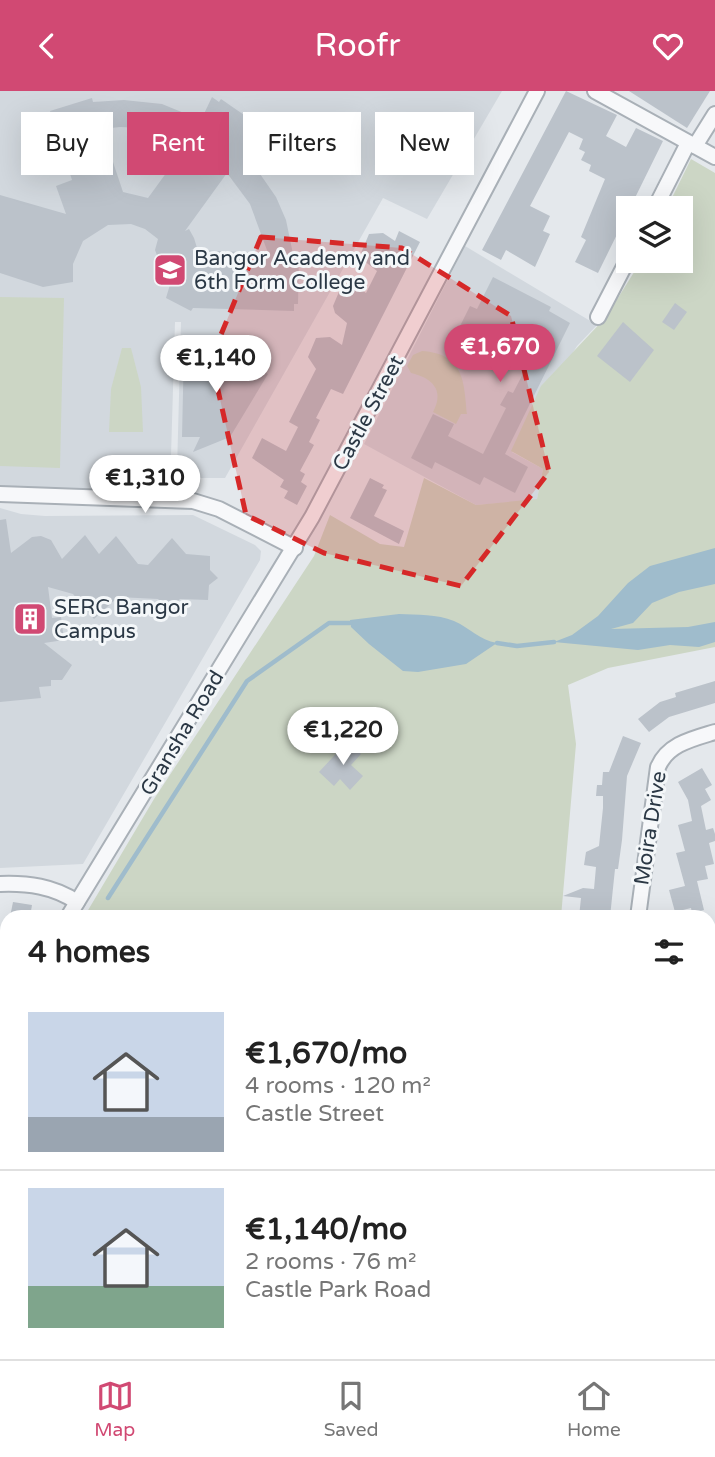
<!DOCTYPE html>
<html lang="en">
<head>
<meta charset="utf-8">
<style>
	:root { --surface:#fff; --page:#f6f6f6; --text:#222; --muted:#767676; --line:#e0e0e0; --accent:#d14973 }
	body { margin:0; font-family:"Varela Round",sans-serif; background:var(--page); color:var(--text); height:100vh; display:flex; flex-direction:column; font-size:26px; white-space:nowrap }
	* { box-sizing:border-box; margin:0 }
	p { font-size:23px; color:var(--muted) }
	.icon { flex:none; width:38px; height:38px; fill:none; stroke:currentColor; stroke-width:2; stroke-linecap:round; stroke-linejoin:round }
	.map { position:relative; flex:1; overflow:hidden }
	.details { position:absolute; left:0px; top:819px; width:716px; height:450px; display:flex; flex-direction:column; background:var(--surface); border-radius:21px 21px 0 0; box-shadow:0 7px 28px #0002 }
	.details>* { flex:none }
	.banner { position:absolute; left:21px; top:21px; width:674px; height:63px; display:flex; gap:14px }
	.fabs { position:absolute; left:616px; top:105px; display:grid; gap:14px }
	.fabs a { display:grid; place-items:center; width:77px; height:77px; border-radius:0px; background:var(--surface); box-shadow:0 7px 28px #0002; font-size:35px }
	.price { position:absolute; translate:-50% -60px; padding:0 16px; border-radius:24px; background:#fff; color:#222; font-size:23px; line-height:46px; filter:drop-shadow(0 2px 4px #0008) }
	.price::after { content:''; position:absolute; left:50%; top:42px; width:21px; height:16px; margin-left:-10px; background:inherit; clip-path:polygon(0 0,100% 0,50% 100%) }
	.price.selected { background:var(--accent); color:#fff }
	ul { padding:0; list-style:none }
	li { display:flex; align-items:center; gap:21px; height:175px; padding:0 28px }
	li+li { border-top:2px solid var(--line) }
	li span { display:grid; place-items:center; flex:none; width:196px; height:140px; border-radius:0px; color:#555 }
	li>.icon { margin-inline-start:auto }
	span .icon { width:84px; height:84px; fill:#fffc; stroke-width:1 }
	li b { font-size:30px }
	h2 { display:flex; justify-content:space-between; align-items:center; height:84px; padding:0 28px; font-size:30px }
	.pill { padding:0 24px; border-radius:0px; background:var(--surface); box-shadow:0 7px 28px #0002; font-size:24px; line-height:63px }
	.pill.selected { background:var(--accent); color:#fff }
	header { display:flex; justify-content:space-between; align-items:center; height:91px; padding:0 28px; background:var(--accent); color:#fff; font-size:32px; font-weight:600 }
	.tab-bar { display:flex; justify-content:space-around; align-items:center; height:98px; border-top:2px solid var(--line); background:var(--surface); font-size:19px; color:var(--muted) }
	.tab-bar a { display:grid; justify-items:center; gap:4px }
	.tab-bar .selected { color:var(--accent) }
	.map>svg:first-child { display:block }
	.built { fill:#d2d8de }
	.green { fill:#ccd6c5 }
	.water { fill:#9fbccc }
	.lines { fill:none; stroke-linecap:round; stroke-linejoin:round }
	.stream { stroke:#9fbccc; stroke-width:4.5 }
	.building { fill:#bbc2ca; fill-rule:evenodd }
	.minor-casing { stroke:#a9b0b7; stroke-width:18 }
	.minor { stroke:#f7f8fa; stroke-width:14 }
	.marked { fill:#d62828; fill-opacity:0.2; stroke:#d62828; stroke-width:5; stroke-dasharray:14 9; stroke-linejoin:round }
	.labels { text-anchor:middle; stroke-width:6; stroke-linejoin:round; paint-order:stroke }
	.poi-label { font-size:21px; fill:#2b3845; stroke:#f4f7f9; text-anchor:start }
	.street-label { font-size:21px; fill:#2b3845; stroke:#f4f7f9 }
</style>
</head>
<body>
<header><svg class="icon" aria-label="back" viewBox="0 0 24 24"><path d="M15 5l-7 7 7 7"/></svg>Roofr<svg class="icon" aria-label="heart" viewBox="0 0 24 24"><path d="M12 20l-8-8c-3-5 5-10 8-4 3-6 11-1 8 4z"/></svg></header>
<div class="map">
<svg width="715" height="1268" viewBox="0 0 715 1268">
	<rect width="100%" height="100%" fill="#e4e8ec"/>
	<g class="built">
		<path d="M0,0H502L427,128L383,107L225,387H185L177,379L181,231H175L170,398L0,396Z"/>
		<path d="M465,155L597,234L577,255L512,361L543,378L537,409L476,414L364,353Z"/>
		<path d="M0,417L21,423L45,425L193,424L255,454L261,460L260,469L83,773L0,777Z"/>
	</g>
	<g class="green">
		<path d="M691,68L715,82V556L608,577L568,594L576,653L561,826H84L154,708L314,465L330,424L380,453L404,456L424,387L476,414L537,408L543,378L511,360L541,295L606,226L641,170H681V117H667Z"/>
		<path d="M0,206L64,207L60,377L0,375Z"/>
		<path d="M122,257H131L141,296L143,341H109L111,298Z"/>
		<path d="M422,260C464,263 464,290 467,323H461L456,333L433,321C445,299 432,287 411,282L407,275L413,264Z"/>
		<path d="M7,961V1262H384L374,1268H0V972Z"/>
		<path d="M715,1139V1268H400L412,1262H709V1142Z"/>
	</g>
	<g class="water">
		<path d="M715,457V493L679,501L652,512L633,532L611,538L688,536L715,531V551L699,556L670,554L638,559L554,551L572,544L598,525L628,492L650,475Z"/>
		<path d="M399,523C417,524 437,523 454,530C470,537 479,549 497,552L466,573L418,581L403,580L369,553L351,536L350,529Z"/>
	</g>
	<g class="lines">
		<g class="stream">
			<path d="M497,552L517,555L554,551"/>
			<path d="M108,807L247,590L329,532H350"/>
		</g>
	</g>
	<g class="building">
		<path d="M566,0L617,24L606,45L626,56L636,37L663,50L598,182L575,171L586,149L581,146L605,88L589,80L591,74L581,69L585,61L579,58L583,48L569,41L530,115L550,125L543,140L550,143L535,176L506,159L501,169L482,159Z"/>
		<path d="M629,0H710L687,37Z"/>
		<path d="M212,6L219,11L221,8L263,37L261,40L265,47L247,64L276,106L286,129L293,163H299L298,213H294V220L193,217L191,220L166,207L172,187V171L158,167L155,159L158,148L145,138L131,133L108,134L83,150L73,173V191L43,196L0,182V104L66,123L56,95L72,89L50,20L92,7L93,11L124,9L162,13L201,29ZM120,36L145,37L188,52L148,107L123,101L102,38ZM227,82L250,113L268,162L191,159L197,157L194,147L189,138L185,140Z"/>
		<path d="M399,140L420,151L343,303L331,298L316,327L320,329L309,351L314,354L300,380L305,383L301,391L307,395L297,414L284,407L288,400L280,396L284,389L252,367L262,347L286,360L298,336L289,331L316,278L308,266L316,247L330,246L342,254L347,232L335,222L333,215L341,196L355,194L366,202L377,180L363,169L361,162L369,143L383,142L395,150Z"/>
		<path d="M493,186L551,216L549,220L570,232L505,363L528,376L515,402L484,386L480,394L435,371L432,378L411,367L433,323L454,333L448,345L483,363L506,317L500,314L508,300L513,302L530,269L460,235L470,215L477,218Z"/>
		<path d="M675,212L687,221L674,239L662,231Z"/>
		<path d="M623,231L654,259L630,291L597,265Z"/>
		<path d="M184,256L214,258L215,263L234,274L238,267L268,283L230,346L193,361L200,346H182Z"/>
		<path d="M370,387L384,394L382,397L387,399L374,425L404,440L399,453L350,427Z"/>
		<path d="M6,428L11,462L32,446L41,445L51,449L62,468L85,444L99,463L116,445L138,473L148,474L172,447L186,463L210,465V479L218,487L209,494L208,509L180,508L169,519L158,508L118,506L94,528L73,503L48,496L52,527L61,526L64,549L44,552L72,574L62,589H51V595L39,596L41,607L0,611V429Z"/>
		<path d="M715,590V612L669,626L649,641L638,628L660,611L676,606L675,602Z"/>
		<path d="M623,645L641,652L627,685L622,749L618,778H615L610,826H579L581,807L563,805L583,797L594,798L596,776L584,774L586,761L599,755L603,717V705H596L597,694H602L603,681H609Z"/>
		<path d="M348,650L361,663L351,674L363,685L350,699L340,688L334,695L319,681Z"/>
		<path d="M702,677L712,694L705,698L711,709L701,715L706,739L713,737L715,743V750L709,752L714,773L705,775L708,788L697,790L704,819L692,822L691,817L675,821L669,799L685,795L676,762L685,760L678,734L692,730L688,709L678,691Z"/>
		<path d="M13,811L32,814L30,826H10Z"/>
	</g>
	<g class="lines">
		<defs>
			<g id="minor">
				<path d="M595,0L715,66"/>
				<path d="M695,55L715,23"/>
				<path d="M655,117L688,52"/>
				<path d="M598,226L628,168"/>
				<path d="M0,403L193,410L219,418L295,457"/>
				<path d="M0,793C28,792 53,795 77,811"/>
				<path d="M68,826L312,426L537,0"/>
				<path d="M638,826L658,676C668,653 692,648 715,641"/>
				<path d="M0,935L7,924"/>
				<path d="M709,953L715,950"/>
				<path d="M709,1135L715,1132"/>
				<path d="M391,1268L401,1262"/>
			</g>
		</defs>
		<use href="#minor" class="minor-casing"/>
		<use href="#minor" class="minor"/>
	</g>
	<path class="marked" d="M261,146L402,157L511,225L549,381L461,495L324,462L246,424L211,268Z"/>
	<defs>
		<symbol id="school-square" viewBox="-11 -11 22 22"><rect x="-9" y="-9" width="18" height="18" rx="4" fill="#d14973" stroke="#f4f7f9"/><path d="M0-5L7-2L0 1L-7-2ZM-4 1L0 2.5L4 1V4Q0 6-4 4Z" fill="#fff"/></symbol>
		<symbol id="building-square" viewBox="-11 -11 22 22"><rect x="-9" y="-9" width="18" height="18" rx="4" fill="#d14973" stroke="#f4f7f9"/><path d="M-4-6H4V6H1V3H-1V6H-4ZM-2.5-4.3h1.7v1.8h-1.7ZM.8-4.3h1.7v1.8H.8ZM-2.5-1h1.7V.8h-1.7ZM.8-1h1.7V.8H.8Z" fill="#fff"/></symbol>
	</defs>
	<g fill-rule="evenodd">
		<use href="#school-square" x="151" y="160" width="38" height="38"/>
		<use href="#building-square" x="11" y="509" width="38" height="38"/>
	</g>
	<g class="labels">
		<g class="poi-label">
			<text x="194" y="174">Bangor Academy and<tspan x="194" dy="24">6th Form College</tspan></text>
			<text x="54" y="523">SERC Bangor<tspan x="54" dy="24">Campus</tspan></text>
		</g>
		<g class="street-label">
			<text transform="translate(368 322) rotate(-62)" y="7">Castle Street</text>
			<text transform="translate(182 642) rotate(-59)" y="7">Gransha Road</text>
			<text transform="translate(650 737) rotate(-81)" y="7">Moira Drive</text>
		</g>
	</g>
</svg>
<div class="fabs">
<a><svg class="icon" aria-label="layers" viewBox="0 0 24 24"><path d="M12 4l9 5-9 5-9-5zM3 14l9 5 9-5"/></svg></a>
</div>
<b class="price selected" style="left:500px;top:293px">€1,670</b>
<b class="price" style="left:216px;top:304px">€1,140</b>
<b class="price" style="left:145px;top:424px">€1,310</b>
<b class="price" style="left:343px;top:676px">€1,220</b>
<div class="banner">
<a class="pill">Buy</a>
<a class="pill selected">Rent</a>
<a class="pill">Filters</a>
<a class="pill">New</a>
</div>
<section class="details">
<h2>4 homes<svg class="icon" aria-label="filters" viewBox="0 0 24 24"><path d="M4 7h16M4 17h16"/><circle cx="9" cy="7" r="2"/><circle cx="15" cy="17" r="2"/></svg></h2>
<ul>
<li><span style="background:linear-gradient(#c9d6e8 75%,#9aa5b1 0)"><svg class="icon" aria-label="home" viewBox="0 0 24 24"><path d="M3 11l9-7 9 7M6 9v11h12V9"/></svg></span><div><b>€1,670/mo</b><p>4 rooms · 120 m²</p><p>Castle Street</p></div></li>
<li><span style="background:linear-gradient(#c9d6e8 70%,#7fa58c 0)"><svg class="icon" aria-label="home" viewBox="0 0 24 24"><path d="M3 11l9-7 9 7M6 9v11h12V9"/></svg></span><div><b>€1,140/mo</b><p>2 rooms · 76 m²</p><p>Castle Park Road</p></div></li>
</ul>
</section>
</div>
<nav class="tab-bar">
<a class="selected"><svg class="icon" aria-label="map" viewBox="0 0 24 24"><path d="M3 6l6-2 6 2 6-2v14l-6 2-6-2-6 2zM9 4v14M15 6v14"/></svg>Map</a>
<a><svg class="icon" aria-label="saved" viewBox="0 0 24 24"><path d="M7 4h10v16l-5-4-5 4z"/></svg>Saved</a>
<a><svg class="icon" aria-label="home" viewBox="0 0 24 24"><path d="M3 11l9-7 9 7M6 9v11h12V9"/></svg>Home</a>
</nav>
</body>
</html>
